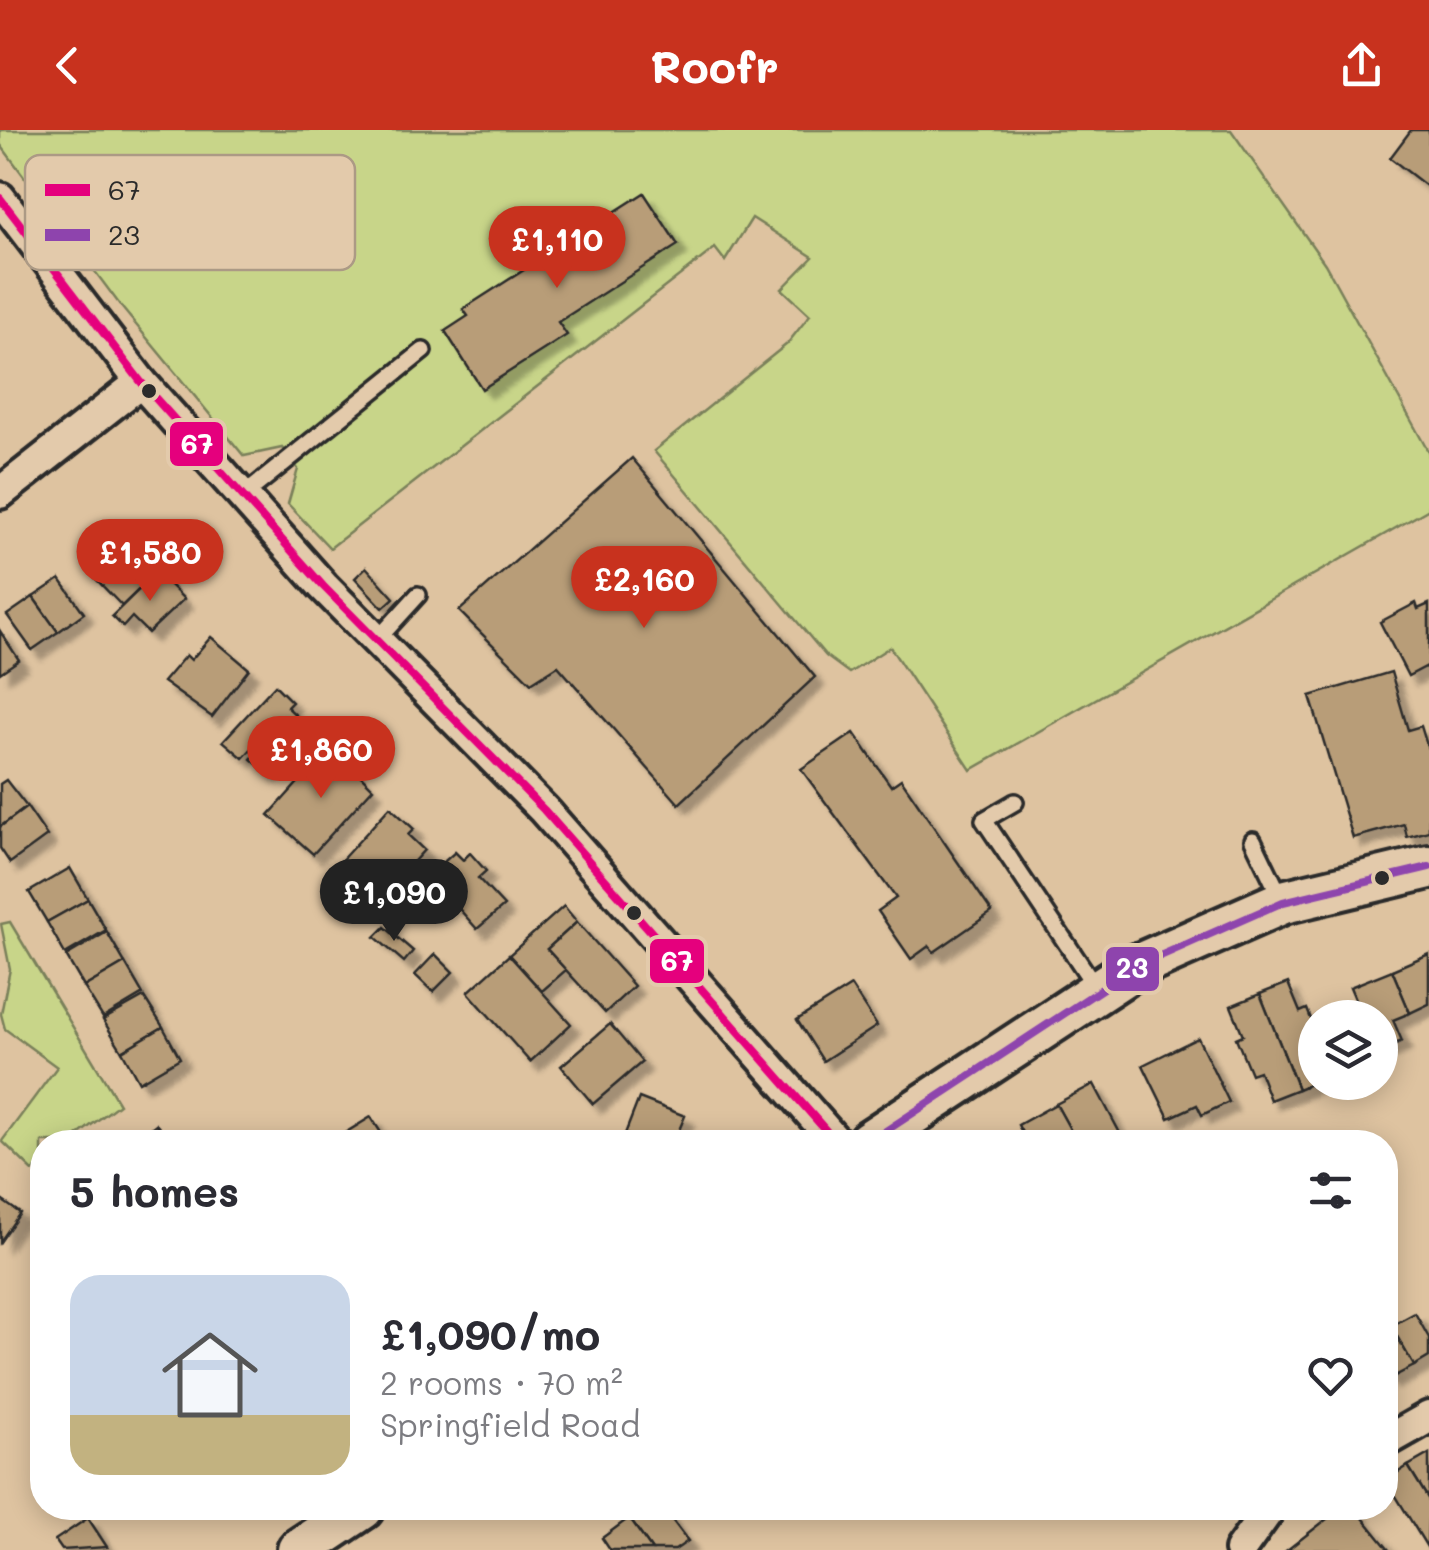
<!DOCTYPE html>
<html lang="en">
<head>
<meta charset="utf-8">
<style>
	:root { --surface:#fff; --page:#f7f7f7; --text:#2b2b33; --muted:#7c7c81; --accent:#c8321e }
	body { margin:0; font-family:Mali,sans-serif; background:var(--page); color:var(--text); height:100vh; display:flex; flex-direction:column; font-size:38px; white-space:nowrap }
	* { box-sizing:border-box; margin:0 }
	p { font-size:32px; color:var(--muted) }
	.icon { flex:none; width:55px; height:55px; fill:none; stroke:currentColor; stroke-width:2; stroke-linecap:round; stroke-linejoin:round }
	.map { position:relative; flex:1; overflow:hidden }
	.drawer { position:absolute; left:30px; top:1000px; width:1368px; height:390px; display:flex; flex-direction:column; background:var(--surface); border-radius:40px; box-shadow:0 5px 25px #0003 }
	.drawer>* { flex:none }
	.tools { position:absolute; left:1298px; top:870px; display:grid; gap:20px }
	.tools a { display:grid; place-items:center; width:100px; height:100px; border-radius:50%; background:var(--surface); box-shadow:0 5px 25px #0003; font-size:50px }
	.price { position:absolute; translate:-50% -85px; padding:0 22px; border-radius:35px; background:var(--accent); color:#fff; font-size:32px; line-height:65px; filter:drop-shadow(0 2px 5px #0008) }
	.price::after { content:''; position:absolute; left:50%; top:60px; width:30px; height:22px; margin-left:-15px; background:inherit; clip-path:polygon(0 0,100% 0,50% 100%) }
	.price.on { background:#222; color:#fff }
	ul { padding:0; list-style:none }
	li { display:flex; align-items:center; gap:30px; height:250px; padding:0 40px }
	li span { display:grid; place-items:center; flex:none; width:280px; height:200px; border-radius:30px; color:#555 }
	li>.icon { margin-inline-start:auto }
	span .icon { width:120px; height:120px; fill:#fffc; stroke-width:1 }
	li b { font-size:42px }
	h2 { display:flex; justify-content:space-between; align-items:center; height:120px; padding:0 40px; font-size:42px }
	header { display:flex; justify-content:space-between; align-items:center; height:130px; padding:0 40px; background:var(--accent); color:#fff; font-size:45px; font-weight:700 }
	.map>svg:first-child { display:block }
	.green { fill:#c8d589; stroke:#7a805a; stroke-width:2.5 }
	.building { fill:#b89d78; stroke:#2b2b2b; stroke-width:2.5; filter:url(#shadow) }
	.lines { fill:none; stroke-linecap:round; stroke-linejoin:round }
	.lane-casing { stroke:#2b2b2b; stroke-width:22 }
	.street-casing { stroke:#2b2b2b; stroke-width:38 }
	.secondary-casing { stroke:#2b2b2b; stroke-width:50 }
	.lane { stroke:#e3caab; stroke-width:15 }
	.street { stroke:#e3caab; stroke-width:30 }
	.secondary { stroke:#e3caab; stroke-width:42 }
	.bus-1-casing { stroke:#e3caab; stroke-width:15 }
	.bus-2-casing { stroke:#e3caab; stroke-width:15 }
	.bus-1 { stroke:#e5007d; stroke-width:8 }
	.bus-2 { stroke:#8e44ad; stroke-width:8 }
	.bus-dot { fill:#2b2b2b; stroke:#e3caab; stroke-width:4 }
	.key { fill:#e3caab; stroke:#ac9a85; stroke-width:2.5 }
	.key-label { font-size:28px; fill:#2b2b2b }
	.line-badge { stroke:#e3caab; stroke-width:4 }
	.badge-label { font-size:28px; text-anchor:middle; font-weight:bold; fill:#fff }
</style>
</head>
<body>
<header><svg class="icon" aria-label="back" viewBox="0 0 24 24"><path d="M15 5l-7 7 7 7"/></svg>Roofr<svg class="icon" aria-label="share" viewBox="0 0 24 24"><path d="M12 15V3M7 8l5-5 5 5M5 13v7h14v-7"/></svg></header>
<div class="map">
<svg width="1429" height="1420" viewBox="0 0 1429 1420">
	<defs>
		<filter id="shadow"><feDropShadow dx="9" dy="9" stdDeviation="2.5" flood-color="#0004"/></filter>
	</defs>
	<rect width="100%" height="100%" fill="#dec3a0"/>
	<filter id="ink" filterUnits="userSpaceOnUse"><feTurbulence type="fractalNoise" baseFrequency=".01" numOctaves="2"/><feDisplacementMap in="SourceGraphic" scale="20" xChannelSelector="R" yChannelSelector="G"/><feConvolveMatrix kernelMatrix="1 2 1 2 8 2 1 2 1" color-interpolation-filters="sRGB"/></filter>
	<g filter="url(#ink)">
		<g class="green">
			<path d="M0,0H1231L1325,134L1429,323V379L971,640L890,517L849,543L826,526L654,321L787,214L810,185L782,159L813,127L752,88L725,131L715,118L330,418L288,374L298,339L282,318L244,326L123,179L0,14Z"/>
			<path d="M10,792L119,974L69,1012H42V1034L33,1041L2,1011L57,937L5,899L1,884L10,839L1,794Z"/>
		</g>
		<g class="building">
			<path d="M1411,0H1429V58L1390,28Z"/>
			<path d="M644,63L678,115L558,192L567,205L482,259L445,201L468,186L463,179Z"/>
			<path d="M632,328L815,547L679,674L558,536L531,553L459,481Z"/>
			<path d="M132,415L157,442L122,476L96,449Z"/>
			<path d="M366,437L394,468L383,478L355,448Z"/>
			<path d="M157,442L184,469L148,503L132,487L123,497L112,486Z"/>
			<path d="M60,449L84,483L58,502L33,467Z"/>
			<path d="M33,467L58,502L32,520L7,485Z"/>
			<path d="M1416,473L1418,479L1429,474V535L1408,546L1380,492Z"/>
			<path d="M0,501L19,530L0,543Z"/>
			<path d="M211,507L249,539L212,587L163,552L186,525L191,530Z"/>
			<path d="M1391,542L1408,600L1421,596L1429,622V701L1407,707L1404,694L1353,708L1310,566Z"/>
			<path d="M275,555L292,572L287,577L312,600L267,643L251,629L261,618L256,614L243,628L223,611Z"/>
			<path d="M854,603L891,656L901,649L992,782L934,822L929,816L911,829L878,781L896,768L801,639Z"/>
			<path d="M331,616L373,658L313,724L269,685Z"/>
			<path d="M6,650L27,677L0,697V654Z"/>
			<path d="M27,677L47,706L10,733L0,718V697Z"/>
			<path d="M390,677L414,699L408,705L424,720L377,772L357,754L345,767L330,753L342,739L337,735Z"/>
			<path d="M455,722L463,730L470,723L486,741L478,748L504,776L477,799L429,745Z"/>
			<path d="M70,738L88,769L47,792L29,762Z"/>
			<path d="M88,769L106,800L65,824L47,792Z"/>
			<path d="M564,776L577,792L547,819L566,840L542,861L509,825Z"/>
			<path d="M577,792L634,856L605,883L547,819Z"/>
			<path d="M385,797L413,821L404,832L375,807Z"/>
			<path d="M107,802L125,833L84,857L66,826Z"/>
			<path d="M435,824L453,842L433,862L415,845Z"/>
			<path d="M1429,824V874L1410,883L1392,840Z"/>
			<path d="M509,825L571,894L530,932L468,862Z"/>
			<path d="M125,833L143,864L103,888L84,857Z"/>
			<path d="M1392,840L1410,883L1393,890L1402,911L1382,920L1380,888H1363L1350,857Z"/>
			<path d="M1288,853L1300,882L1307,879L1315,899V952L1298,959L1260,864Z"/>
			<path d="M851,856L877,896L823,931L797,890Z"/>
			<path d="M1260,864L1298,959L1270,970L1259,941L1251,944L1236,908L1243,905L1231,876Z"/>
			<path d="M144,867L163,897L122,921L103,890Z"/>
			<path d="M610,894L642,932L593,974L561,936Z"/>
			<path d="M163,897L180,928L139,952L122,921Z"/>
			<path d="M1198,908L1229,972L1202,985L1197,975L1169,988L1143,935Z"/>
			<path d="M1094,954L1121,1005L1108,1012H1077L1056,974Z"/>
			<path d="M639,968L685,986L674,1012H646L625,1004Z"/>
			<path d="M1056,974L1077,1012H1027L1018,995Z"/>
			<path d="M371,987L387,1012H351L345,1003Z"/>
			<path d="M156,994L171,1012H133Z"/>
			<path d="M0,1069L20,1083L0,1112Z"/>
			<path d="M1415,1183L1429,1208V1227L1414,1236L1391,1196Z"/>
			<path d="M1391,1196L1414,1236L1389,1249L1385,1241V1200Z"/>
			<path d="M1429,1324V1370L1408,1336Z"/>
			<path d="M1408,1336L1429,1370L1427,1417L1386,1350Z"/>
			<path d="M644,1378H663L688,1411L675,1420H652L629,1388Z"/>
			<path d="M1341,1378H1355L1389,1420H1287Z"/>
			<path d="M88,1388L107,1417L62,1420L55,1410Z"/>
			<path d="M629,1388L652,1420H610L602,1408Z"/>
		</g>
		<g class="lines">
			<defs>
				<g id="lane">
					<path d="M243,366L423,221"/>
					<path d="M376,511L418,465"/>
					<path d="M1015,672L984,690L1097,859"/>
					<path d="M1253,710L1281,768"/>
				</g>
				<g id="street">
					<path d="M0,68L141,252L323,456L544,680L836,1012"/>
					<path d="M0,363L141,252"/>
					<path d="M1385,1312L1429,1287"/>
					<path d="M1240,1420L1270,1378"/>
				</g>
				<g id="secondary">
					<path d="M869,1012L1135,837L1283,772L1429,737"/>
					<path d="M299,1420L362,1378"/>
				</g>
			</defs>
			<use href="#lane" class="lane-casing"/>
			<use href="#street" class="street-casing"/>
			<use href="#secondary" class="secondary-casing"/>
			<use href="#lane" class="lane"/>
			<use href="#street" class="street"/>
			<use href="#secondary" class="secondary"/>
			<defs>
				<path id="bus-1" d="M0,68L141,252L323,456L544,680L836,1012"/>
				<path id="bus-2" d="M869,1012L1135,837L1283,772L1429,737"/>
			</defs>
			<use href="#bus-1" class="bus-1-casing"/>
			<use href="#bus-2" class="bus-2-casing"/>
			<use href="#bus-1" class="bus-1"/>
			<use href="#bus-2" class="bus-2"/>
		</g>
	</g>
	<g class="bus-dot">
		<circle cx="149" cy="261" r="9"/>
		<circle cx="1382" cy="748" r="9"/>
		<circle cx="634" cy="783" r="9"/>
	</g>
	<rect x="25" y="25" width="330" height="115" rx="15" class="key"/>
	<rect x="45" y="54" width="45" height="12" fill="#e5007d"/>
	<rect x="45" y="99" width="45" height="12" fill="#8e44ad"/>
	<g class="key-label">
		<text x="108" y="70">67</text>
		<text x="108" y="115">23</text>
	</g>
	<g class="line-badge">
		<rect x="168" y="290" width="57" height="48" rx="10" fill="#e5007d"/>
		<rect x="648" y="807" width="58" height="48" rx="10" fill="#e5007d"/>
		<rect x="1104" y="815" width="57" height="48" rx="10" fill="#8e44ad"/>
	</g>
	<g class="badge-label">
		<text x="197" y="324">67</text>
		<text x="677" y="841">67</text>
		<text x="1132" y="848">23</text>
	</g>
</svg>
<div class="tools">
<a><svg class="icon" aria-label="layers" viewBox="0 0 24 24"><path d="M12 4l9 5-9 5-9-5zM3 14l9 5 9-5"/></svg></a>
</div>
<b class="price" style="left:557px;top:161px">£1,110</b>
<b class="price" style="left:150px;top:474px">£1,580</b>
<b class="price" style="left:644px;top:501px">£2,160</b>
<b class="price" style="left:321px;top:671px">£1,860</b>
<b class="price on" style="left:394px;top:814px">£1,090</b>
<section class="drawer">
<h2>5 homes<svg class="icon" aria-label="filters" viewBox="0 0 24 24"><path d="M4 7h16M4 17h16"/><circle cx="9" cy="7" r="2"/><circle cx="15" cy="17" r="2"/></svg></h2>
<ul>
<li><span style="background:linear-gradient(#c9d6e8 70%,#c2b280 0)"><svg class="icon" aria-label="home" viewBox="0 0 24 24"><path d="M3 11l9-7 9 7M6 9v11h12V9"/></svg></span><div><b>£1,090/mo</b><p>2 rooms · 70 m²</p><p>Springfield Road</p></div><svg class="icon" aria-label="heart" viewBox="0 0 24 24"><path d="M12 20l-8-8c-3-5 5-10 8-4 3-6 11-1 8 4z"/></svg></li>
</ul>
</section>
</div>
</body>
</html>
